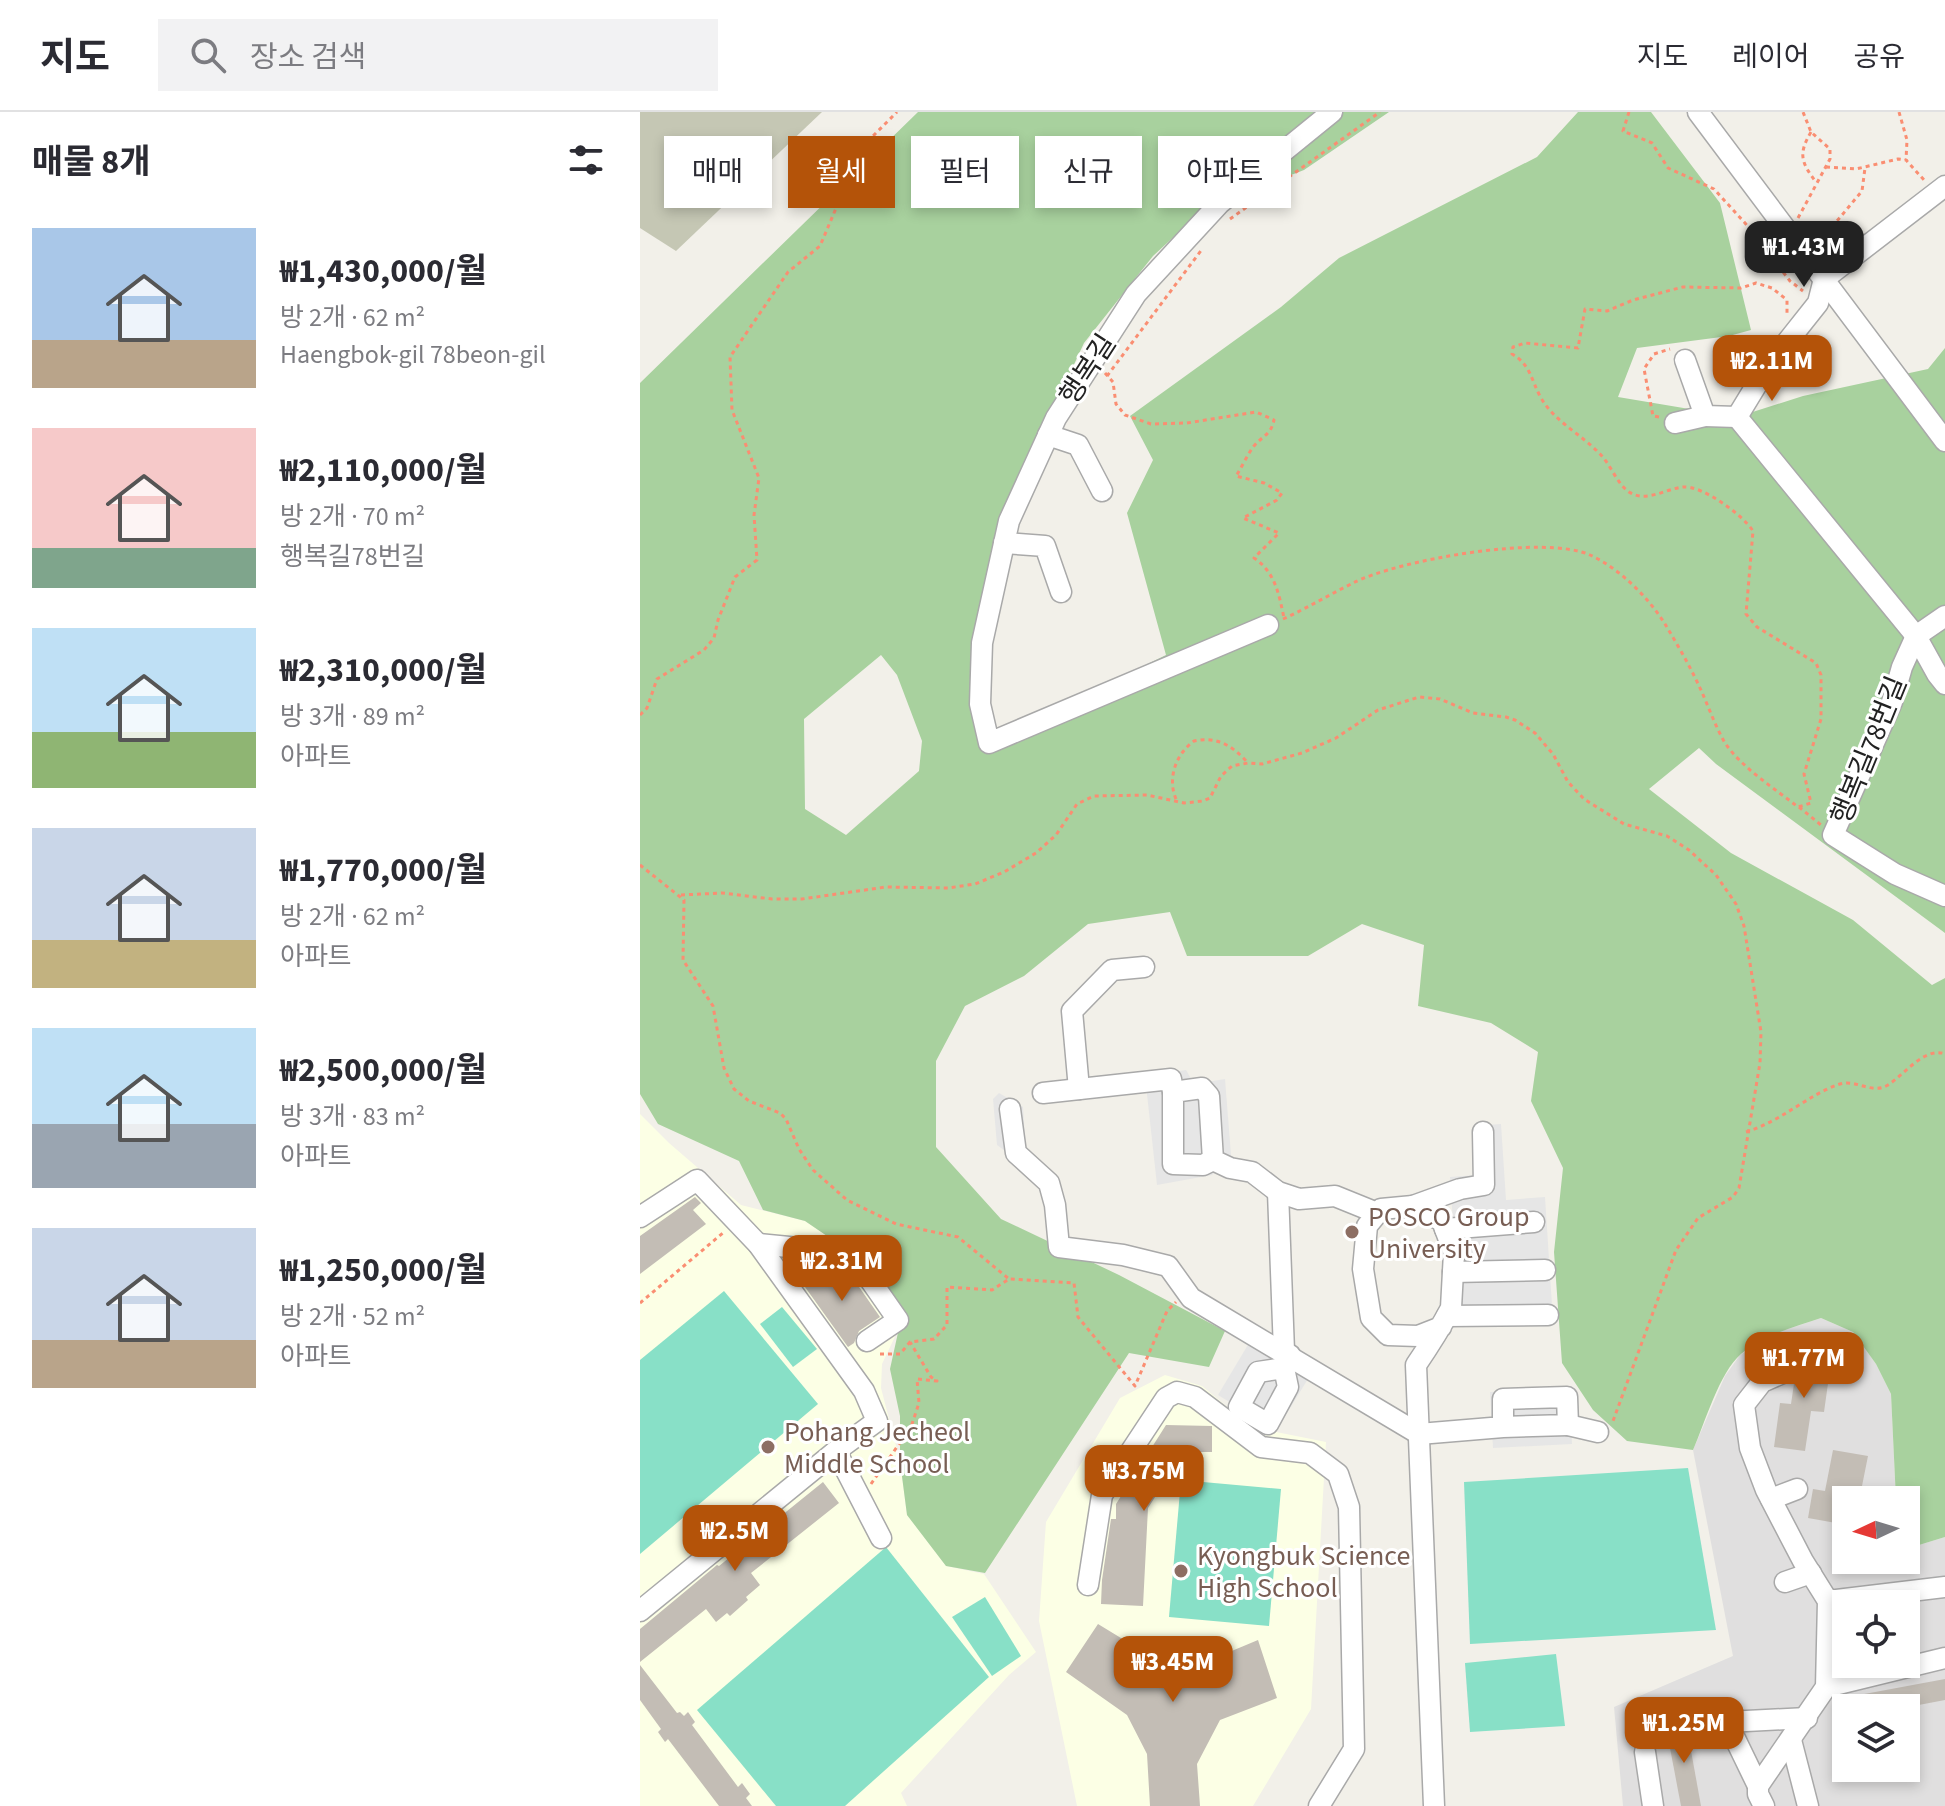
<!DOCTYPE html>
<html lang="ko">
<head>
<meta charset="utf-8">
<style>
	:root { --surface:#fff; --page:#f2f2f3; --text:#2b2b33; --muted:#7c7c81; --line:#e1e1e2; --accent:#b45309 }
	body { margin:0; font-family:"Source Sans 3","Noto Sans KR",sans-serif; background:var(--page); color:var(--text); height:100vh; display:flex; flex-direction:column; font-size:30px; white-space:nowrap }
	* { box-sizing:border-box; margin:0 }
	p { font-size:26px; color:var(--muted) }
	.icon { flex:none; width:44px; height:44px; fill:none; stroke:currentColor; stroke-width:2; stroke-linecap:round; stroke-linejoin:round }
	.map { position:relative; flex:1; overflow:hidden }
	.details { display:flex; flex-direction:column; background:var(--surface); width:640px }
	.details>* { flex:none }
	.banner { position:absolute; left:24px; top:24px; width:760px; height:72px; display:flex; gap:16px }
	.needle { width:52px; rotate:266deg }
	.fabs { position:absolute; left:1192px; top:1374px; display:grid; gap:16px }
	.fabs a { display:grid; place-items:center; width:88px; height:88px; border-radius:0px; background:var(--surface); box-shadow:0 4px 12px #0003; font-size:40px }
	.price { position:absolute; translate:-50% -68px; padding:0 18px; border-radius:16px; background:var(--accent); color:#fff; font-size:26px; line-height:52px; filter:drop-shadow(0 2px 4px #0008) }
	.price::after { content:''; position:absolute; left:50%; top:48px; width:24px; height:18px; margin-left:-12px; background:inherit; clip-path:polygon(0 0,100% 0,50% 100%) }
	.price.active { background:#222; color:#fff }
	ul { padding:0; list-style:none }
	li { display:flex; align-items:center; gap:24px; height:200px; padding:0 32px }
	li span { display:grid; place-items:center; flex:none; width:224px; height:160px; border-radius:0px; color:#555 }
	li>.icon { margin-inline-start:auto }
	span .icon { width:96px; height:96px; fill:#fffc; stroke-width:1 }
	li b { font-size:34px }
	h2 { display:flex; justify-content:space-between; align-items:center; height:96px; padding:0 32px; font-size:34px }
	.chip { padding:0 28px; border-radius:0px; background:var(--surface); box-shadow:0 4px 12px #0003; font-size:28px; line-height:72px }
	.chip.active { background:var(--accent); color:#fff }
	header { display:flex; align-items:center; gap:48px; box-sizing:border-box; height:112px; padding:0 40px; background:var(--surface); border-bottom:2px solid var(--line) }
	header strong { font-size:38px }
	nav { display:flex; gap:44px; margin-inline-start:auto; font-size:28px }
	.search { width:560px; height:72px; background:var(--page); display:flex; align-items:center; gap:20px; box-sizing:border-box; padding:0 28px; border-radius:0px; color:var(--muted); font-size:30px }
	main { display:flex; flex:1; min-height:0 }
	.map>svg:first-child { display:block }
	.residential { fill:#e0dfdf; fill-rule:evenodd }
	.education { fill:#fcffe5 }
	.construction { fill:#c5c7b4 }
	.forest { fill:#a8d19e; fill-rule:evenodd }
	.pitch { fill:#88e0c7 }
	.parking { fill:#e6e6e6 }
	.building { fill:#c3bdb5 }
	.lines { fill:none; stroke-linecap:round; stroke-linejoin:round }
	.minor-casing { stroke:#a9a9a9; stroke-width:23 }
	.path { stroke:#fa8e72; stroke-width:3; stroke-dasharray:4 4; stroke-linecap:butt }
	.minor { stroke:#fff; stroke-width:20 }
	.education-dot { fill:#8d6e63; stroke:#fff; stroke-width:3 }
	.labels { text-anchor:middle; stroke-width:6; stroke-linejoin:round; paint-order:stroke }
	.street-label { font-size:28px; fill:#222; stroke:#fff }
	.education-label { font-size:28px; fill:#785e54; stroke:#fff; text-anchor:start }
</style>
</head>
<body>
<header>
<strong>지도</strong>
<div class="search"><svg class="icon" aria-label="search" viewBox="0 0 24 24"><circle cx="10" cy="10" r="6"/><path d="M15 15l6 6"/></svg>장소 검색</div>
<nav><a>지도</a><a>레이어</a><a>공유</a></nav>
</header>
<main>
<section class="details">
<h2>매물 8개<svg class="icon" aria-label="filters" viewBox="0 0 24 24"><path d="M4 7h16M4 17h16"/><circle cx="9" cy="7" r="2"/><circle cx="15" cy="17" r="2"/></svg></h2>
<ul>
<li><span style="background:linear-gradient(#a9c7e8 70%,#b9a48a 0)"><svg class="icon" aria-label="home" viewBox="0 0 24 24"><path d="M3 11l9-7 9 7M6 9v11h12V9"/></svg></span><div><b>₩1,430,000/월</b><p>방 2개 · 62 m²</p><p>Haengbok-gil 78beon-gil</p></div></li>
<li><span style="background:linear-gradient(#f6c9c9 75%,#7fa58c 0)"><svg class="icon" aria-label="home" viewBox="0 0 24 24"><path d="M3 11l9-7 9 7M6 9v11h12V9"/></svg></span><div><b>₩2,110,000/월</b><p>방 2개 · 70 m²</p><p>행복길78번길</p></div></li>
<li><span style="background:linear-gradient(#bfe0f5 65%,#8fb573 0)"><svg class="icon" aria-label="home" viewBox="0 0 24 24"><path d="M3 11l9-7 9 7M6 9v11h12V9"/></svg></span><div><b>₩2,310,000/월</b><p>방 3개 · 89 m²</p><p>아파트</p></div></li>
<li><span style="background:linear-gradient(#c9d6e8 70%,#c2b280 0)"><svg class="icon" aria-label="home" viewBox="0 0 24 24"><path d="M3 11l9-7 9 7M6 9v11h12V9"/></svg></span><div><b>₩1,770,000/월</b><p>방 2개 · 62 m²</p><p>아파트</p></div></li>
<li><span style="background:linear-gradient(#bfe0f5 60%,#9aa5b1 0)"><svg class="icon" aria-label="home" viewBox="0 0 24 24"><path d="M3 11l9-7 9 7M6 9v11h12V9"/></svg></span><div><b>₩2,500,000/월</b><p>방 3개 · 83 m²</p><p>아파트</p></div></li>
<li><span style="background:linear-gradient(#c9d6e8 70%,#b9a48a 0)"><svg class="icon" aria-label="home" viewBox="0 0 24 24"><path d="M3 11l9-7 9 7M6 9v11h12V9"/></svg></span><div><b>₩1,250,000/월</b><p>방 2개 · 52 m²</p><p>아파트</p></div></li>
</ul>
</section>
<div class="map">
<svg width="1305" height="1694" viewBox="0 0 1305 1694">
	<rect width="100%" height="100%" fill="#f2f0e9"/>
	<path class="residential" d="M1181,1206L1213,1220L1236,1252L1251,1282L1256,1388H1206V1448H1266V1437L1305,1425V1694H983L974,1595L1093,1544L1053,1338L1085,1264L1100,1243L1139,1220ZM1206,1492H1266V1552H1206ZM1206,1596H1266V1656H1206Z"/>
	<g class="education">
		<path d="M0,1002L29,1031L101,1093L165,1109L209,1139L260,1214L242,1252L241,1276L260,1349L267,1403L306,1454L344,1462L396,1540L369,1563L261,1681L267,1694H0Z"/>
		<path d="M525,1263L562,1274L612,1315L686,1330L671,1597L613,1694H437L399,1509L406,1410L480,1286Z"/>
	</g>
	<path class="construction" d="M0,0H182L36,139L0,116Z"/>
	<path class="forest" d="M278,0H749L664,58L564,97L513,144L444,231L389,349L337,526L358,626L526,543L487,401L513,348L490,304L641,195L699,146L897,45L938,0H1011L1080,91L1111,218L1089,224L997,236L978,285L1097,305L1163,284L1288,257L1305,236V821L1076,652L1059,636L1009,677L1091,741L1213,808L1292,873L1305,866V1425L1266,1437V1388H1256L1251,1282L1236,1252L1213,1220L1181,1206C1154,1215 1123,1223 1101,1242C1079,1261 1065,1311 1053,1338L987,1329L953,1298L922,1251L914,1140L923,1056L891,989L898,940L851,911L778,894L784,833L722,812L668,844H547L530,800L448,812L384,864L325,894L296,949V1035L361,1107L479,1163L585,1219L569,1255L489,1241L345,1461L306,1454L267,1403L260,1349V1304L250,1257L261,1207L209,1139L165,1109L123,1098L99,1049L18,1012L0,982V271ZM241,543L257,563L282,629L279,659L206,723L165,697L164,607Z"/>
	<g class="pitch">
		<path d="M84,1179L178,1292L0,1442V1248Z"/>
		<path d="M142,1195L177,1237L153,1255L120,1212Z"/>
		<path d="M1048,1356L1076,1518L830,1532L824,1370Z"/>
		<path d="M541,1368L641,1377L629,1514L529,1505Z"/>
		<path d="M246,1435L349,1565L205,1694H136L57,1598Z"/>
		<path d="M345,1485L381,1544L352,1564L312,1505Z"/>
		<path d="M916,1542L925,1614L830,1620L825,1551Z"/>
	</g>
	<g class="parking">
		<path d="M546,958L554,972L585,967L591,1043L572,1063L517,1073L505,964Z"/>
		<path d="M359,981L383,995L386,1045L372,1044L357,1033L353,987Z"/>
		<path d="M861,1012L866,1088L905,1085L913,1209L820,1215L810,1065L837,1063L835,1014Z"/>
		<path d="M612,1226L671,1262L636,1319L578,1283Z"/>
		<path d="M929,1275L932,1332L853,1336L850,1280Z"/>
	</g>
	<g class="building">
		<path d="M55,1085L61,1091L53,1098L66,1112L0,1162V1124Z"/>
		<path d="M193,1152L210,1162L240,1205L219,1219L214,1231L208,1235L165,1175Z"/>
		<path d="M1159,1238L1192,1243L1184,1300L1171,1299L1165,1339L1134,1335L1140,1291L1151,1292Z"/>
		<path d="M526,1313L572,1314V1340H544L508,1396L503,1494L461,1492L462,1468L471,1407H476V1392Z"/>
		<path d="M1193,1338L1228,1344L1220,1384L1202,1380L1196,1411L1168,1406L1173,1377L1185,1379Z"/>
		<path d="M183,1370L199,1391L111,1461L120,1473L106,1485L108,1488L90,1504L87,1501L76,1510L66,1497L0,1550V1517L77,1453L79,1454Z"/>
		<path d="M458,1512L517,1548L563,1551L618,1528L637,1586L580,1608L557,1652L560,1694H510L507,1642L487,1603L426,1560Z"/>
		<path d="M0,1553L37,1601L40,1600L44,1604L48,1600L55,1610L52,1613L98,1675L102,1671L110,1682L106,1686L112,1694H79L28,1627L25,1630L18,1620L21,1617L0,1588Z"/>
		<path d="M1305,1567V1588L1263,1596H1222L1219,1583Z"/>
		<path d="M1046,1611L1061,1694H1041L1026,1615Z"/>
	</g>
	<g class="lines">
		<defs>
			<g id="minor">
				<path d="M1058,0L1305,329"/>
				<path d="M1045,248L1065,304L1097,305"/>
				<path d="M1097,305L1276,524L1297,562L1305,572"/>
				<path d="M1097,305L1128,254L1178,191L1184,167L1305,74"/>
				<path d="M1035,311L1065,304"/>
				<path d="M408,323L438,333L462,379"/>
				<path d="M364,431L405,434L421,480"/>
				<path d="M1305,504L1276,524L1262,555L1252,590L1193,723L1255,762L1305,784"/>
				<path d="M628,513L349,631L340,592L342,531L369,409L416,306L496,182L580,91L692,0"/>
				<path d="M439,977L432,899L472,858L504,855"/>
				<path d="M403,981L531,967L533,980"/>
				<path d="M370,997L376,1041L409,1071L415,1093L419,1135L483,1143L528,1154L551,1186L779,1322L863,1315L928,1313L927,1285L863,1287V1315"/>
				<path d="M573,1048L569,984L562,976L533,980V1052L563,1053L573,1048L590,1056L612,1060L638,1080L659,1087L695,1084L737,1101"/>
				<path d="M638,1080L644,1239"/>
				<path d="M773,1094L820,1077L844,1073L843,1020"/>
				<path d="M0,1105L57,1068L118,1132L224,1279L237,1309L196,1339"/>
				<path d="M805,1117L894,1110"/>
				<path d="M118,1132L200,1140L219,1152L258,1208L227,1229"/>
				<path d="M813,1160L905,1158"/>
				<path d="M807,1204L908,1203"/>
				<path d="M644,1256L618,1260L599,1295L628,1312L648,1275L644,1256L650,1243"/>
				<path d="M928,1313L958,1320"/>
				<path d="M1131,1387L1157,1377"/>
				<path d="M1145,1470L1171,1461"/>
				<path d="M448,1473L462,1383L526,1286L537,1280L555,1285L621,1335L670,1341L698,1362L709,1395L714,1637L679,1694"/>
				<path d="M1188,1489L1305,1475"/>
				<path d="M0,1499L196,1339L241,1426"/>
				<path d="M1186,1575L1305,1546"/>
				<path d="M1151,1628L1168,1694"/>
				<path d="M1005,1640L1013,1694"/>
				<path d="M1118,1674L1087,1610L1167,1606"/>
				<path d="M794,1694L776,1253C789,1234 801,1215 811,1196L814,1141L802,1109L773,1094L741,1097L727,1114L723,1157L731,1206L748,1223L778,1224L801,1215"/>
				<path d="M1124,1694L1118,1682V1674L1186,1575L1188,1489L1163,1449L1126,1378L1110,1336L1104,1293L1122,1270L1145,1260"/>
			</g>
		</defs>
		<use href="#minor" class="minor-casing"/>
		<g class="path">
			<path d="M989,0L983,19L1012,31L1028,56L1074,77L1105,111L1150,169L1163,179"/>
			<path d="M1259,0L1267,28L1266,48"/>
			<path d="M1171,20C1158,42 1161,50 1176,70"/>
			<path d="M1186,55L1216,57L1258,47L1266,48L1284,68"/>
			<path d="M1158,106L1190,47V37L1171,20L1163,0"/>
			<path d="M590,107L740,0"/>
			<path d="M1190,140L1197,109L1222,79L1225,56"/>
			<path d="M465,261L473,270L476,292L485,303L511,312L547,311L616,300L634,308C631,323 622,324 614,334C607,343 602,355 596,364L624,371L642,381L637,388L603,406L639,421L614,446C635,460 639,482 644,506"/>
			<path d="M467,264L563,136"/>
			<path d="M1019,305L1013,304L1004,257L1014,242L1030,237"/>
			<path d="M643,507C667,496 689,483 713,471C758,448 904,422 950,443C979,456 1008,485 1025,512C1037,532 1050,554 1060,576C1068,593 1075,614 1085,631C1102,656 1134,676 1158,695L1171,691L1164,662L1181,607V563L1176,551L1117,515L1106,502L1113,419C1103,403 1062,373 1043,375C1025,377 1006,391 989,380C977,372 970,351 959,341C942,323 914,309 901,286C891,268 891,253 872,242L873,235L885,231L938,236L945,197L967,199L993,188L1043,175L1101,176L1116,171L1132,176L1147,188V201"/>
			<path d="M0,603L7,596L17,567L64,538L74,526L78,508L95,465L117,448L114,403L119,366L92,298L90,245L148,160L180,134L222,35L257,0"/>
			<path d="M536,687C527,666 536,642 554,629C577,624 593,634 608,651"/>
			<path d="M1159,695L1181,713"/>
			<path d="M0,753L44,788L43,848L73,894L84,956L94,977L109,989L140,1001L146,1007L159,1037L173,1058L207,1088L256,1112L318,1125L369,1167"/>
			<path d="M41,783L82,781L132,787H162L246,775L308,776L335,772L364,760L396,741L416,723L437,692L454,684L507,683L544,691L563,689L570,686L581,664L592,654L608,651L622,652L662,641L696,626L738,598L779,585L800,587L833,601L866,605L875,608L895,621L913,642L928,670L944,687L984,712L1027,724L1049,738L1076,763L1096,792L1104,814L1121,920L1120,951L1099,1076L1093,1085L1058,1106L1036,1138L973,1309"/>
			<path d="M1106,1020C1142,1009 1169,982 1200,972C1217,967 1232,983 1248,973C1264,963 1285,934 1305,942"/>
			<path d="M0,1191L84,1120"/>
			<path d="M240,1242H260L270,1230L294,1227L307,1213V1175L352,1178L369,1167L434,1171L438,1205L495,1274L527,1199L536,1190"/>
			<path d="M231,1372L271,1315L279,1291L277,1267L297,1269L291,1265L270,1230"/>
		</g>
		<use href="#minor" class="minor"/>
	</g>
	<g class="education-dot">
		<circle cx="712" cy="1120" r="8"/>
		<circle cx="128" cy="1335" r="8"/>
		<circle cx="541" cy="1459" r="8"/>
	</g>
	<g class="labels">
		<g class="street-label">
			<text transform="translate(447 257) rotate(-57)" y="10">행복길</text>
			<text transform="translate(1228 638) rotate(-68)" y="10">행복길78번길</text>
		</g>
		<g class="education-label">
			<text x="728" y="1114">POSCO Group<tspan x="728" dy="32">University</tspan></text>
			<text x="144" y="1329">Pohang Jecheol<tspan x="144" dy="32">Middle School</tspan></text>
			<text x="557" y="1453">Kyongbuk Science<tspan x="557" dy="32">High School</tspan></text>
		</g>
	</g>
</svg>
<div class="fabs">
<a><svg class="needle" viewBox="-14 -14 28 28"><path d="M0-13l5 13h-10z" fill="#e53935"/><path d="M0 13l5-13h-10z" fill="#7c7c81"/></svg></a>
<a><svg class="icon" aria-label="locate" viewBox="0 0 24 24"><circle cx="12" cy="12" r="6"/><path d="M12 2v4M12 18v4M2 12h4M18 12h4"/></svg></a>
<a><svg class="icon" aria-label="layers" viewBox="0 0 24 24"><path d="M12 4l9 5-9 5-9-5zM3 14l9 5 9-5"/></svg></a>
</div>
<b class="price active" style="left:1164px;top:177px">₩1.43M</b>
<b class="price" style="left:1132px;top:291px">₩2.11M</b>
<b class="price" style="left:202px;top:1191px">₩2.31M</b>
<b class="price" style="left:1164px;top:1288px">₩1.77M</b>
<b class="price" style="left:504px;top:1401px">₩3.75M</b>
<b class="price" style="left:95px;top:1461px">₩2.5M</b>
<b class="price" style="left:533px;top:1592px">₩3.45M</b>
<b class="price" style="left:1044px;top:1653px">₩1.25M</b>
<div class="banner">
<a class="chip">매매</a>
<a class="chip active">월세</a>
<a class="chip">필터</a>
<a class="chip">신규</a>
<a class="chip">아파트</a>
</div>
</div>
</main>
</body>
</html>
